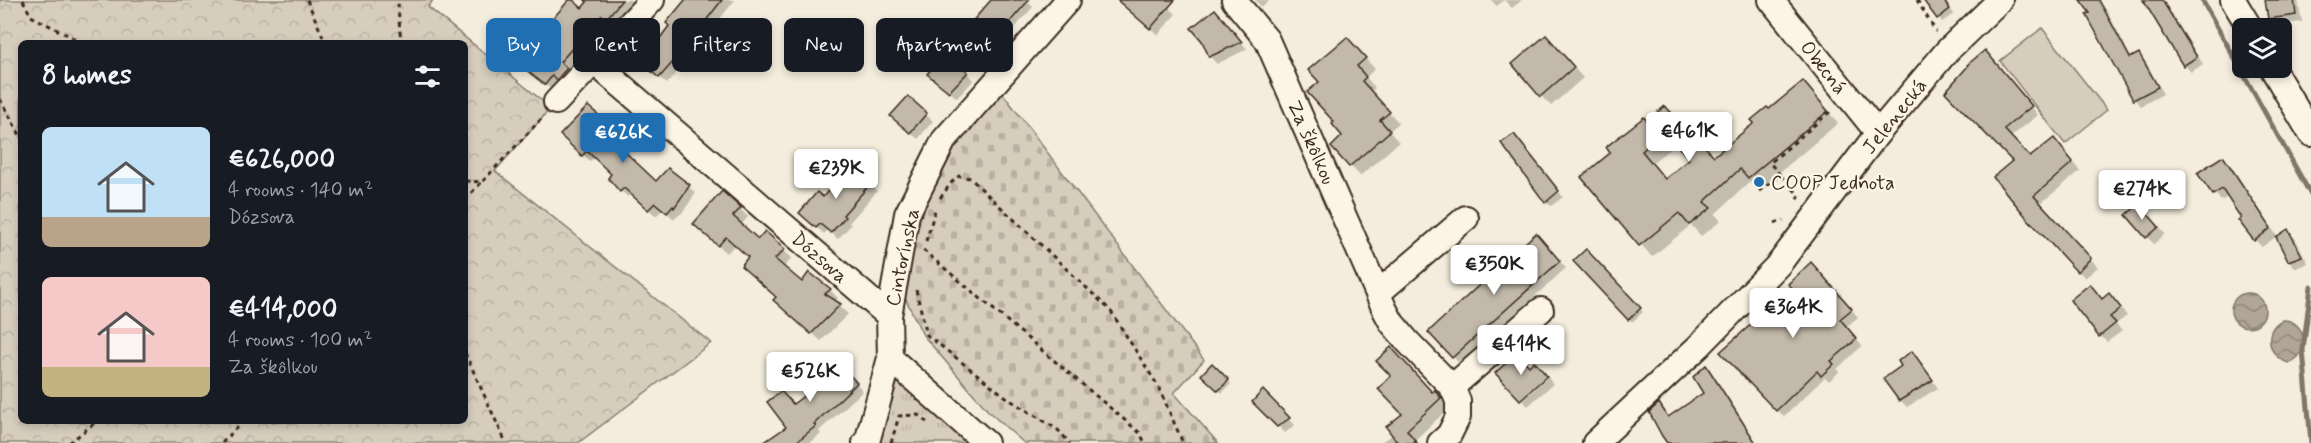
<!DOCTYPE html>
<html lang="en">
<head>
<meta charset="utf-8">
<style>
	:root { --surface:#171b24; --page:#20242c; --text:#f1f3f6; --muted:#9ea1a6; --accent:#1f6fb2 }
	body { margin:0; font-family:Mynerve,sans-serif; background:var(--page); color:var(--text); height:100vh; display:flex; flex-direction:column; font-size:22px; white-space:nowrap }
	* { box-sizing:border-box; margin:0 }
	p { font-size:20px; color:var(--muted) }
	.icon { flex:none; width:33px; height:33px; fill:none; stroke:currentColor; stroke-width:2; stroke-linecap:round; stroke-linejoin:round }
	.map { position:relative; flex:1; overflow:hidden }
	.sheet { position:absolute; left:18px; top:40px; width:450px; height:384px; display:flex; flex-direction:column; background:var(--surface); border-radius:9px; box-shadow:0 3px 9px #0003 }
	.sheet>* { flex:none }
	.guide { position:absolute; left:486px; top:18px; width:570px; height:54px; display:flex; gap:12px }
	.fabs { position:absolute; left:2232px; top:18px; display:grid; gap:12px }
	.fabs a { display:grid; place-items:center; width:60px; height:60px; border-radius:9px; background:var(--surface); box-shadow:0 3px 9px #0003; font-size:30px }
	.price { position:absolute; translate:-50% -51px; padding:0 14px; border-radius:6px; background:#fff; color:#222; font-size:20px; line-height:39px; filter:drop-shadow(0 2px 3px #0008) }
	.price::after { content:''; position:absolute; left:50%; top:36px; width:18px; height:14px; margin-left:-9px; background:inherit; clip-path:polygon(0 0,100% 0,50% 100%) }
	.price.on { background:var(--accent); color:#fff }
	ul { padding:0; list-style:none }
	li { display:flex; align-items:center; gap:18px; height:150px; padding:0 24px }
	li span { display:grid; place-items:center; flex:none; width:168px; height:120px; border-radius:9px; color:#555 }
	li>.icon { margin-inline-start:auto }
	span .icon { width:72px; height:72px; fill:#fffc; stroke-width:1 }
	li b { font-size:26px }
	h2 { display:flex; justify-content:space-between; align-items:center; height:72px; padding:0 24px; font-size:26px }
	.chip { padding:0 21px; border-radius:9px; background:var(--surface); box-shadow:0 3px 9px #0003; font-size:21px; line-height:54px }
	.chip.on { background:var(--accent); color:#fff }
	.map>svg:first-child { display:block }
	.forest { fill:url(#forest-crowns); stroke:#887c6e; stroke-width:1.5; fill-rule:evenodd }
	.cemetery { fill:url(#cemetery-stones); stroke:#887c6e; stroke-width:1.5 }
	.park { fill:url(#park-tufts); stroke:#887c6e; stroke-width:1.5 }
	.pitch { fill:#d6cdbd; stroke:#887c6e; stroke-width:1.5 }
	.water { fill:url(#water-waves); stroke:#817466; stroke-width:1.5 }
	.shadow { fill:#0003; fill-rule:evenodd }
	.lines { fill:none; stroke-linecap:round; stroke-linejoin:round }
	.stream { stroke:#817466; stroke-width:5 }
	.building { fill:#c3b9aa; stroke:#3b2a1e; stroke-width:1.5; fill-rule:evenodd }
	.minor-casing { stroke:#3b2a1e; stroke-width:28 }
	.path { stroke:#3b2a1e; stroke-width:3; stroke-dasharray:4.5 4.5; stroke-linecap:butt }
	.minor { stroke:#fcf5e5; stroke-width:24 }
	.poi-dot { fill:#1f6fb2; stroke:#fcf5e5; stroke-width:2 }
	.labels { text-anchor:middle; stroke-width:4.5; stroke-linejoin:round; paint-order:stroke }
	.street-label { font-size:20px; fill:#3b2a1e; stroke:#fcf5e5 }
	.poi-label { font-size:20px; fill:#3b2a1e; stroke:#fcf5e5; text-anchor:start }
</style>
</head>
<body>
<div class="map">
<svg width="2311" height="443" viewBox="0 0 2311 443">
	<defs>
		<pattern id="forest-crowns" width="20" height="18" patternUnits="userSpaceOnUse" patternTransform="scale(1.5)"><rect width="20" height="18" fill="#d6cdbd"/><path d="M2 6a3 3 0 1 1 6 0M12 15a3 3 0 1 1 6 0" fill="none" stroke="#b9b0a2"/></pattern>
		<pattern id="cemetery-stones" width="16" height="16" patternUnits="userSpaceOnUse" patternTransform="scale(1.5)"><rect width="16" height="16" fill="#d6cdbd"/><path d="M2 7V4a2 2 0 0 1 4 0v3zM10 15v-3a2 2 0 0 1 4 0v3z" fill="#b9b0a2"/></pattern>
		<pattern id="park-tufts" width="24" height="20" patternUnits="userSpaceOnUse" patternTransform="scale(1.5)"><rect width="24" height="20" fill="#d6cdbd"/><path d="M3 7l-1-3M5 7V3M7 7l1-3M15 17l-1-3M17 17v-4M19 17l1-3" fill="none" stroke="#b9b0a2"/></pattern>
		<pattern id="water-waves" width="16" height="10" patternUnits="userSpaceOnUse" patternTransform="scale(1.5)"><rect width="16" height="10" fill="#b0a596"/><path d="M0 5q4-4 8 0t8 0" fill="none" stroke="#90877a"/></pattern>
	</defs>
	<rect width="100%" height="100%" fill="#f4eddd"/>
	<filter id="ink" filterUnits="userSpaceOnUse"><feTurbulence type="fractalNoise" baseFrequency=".0167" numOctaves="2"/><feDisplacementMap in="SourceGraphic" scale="12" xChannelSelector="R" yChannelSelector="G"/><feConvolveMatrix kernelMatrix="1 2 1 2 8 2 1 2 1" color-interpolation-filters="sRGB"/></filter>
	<g filter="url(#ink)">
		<path class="forest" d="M0,0H433L428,7L551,108L495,171L711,343L578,443H0ZM21,44H465V422H21Z"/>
		<path class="cemetery" d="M1001,91L1204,360L1174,393L1218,443H1024L989,412L923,335L899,285L902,244L958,139Z"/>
		<path class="park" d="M898,376L974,443H876Z"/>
		<path class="pitch" d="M2042,28L2107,110L2065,144L2000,61Z"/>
		<g class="water">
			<circle cx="2248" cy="310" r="17"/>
			<path d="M2282,320C2307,319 2311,355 2289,363C2269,358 2261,331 2282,320Z"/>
		</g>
		<g class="shadow">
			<path d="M591,0H635L614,25L610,21L567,70L573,76L553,91L535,76Z"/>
			<path d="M687,0H735L711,30L715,34L697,56L694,53L667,84L645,65Z"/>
			<path d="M1002,0H1026L1033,7L992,54L971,37Z"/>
			<path d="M1118,0H1161L1176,14L1158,35Z"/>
			<path d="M1255,0H1270L1262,7Z"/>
			<path d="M1491,0H1522L1512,8L1504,0L1497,6Z"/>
			<path d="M1926,0H1944L1954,14L1942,22Z"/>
			<path d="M2082,0H2099L2107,11L2132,59L2139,55L2146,62L2163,94L2141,106L2134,99L2092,13Z"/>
			<path d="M2144,0H2163L2203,64L2191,72L2184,65Z"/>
			<path d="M2267,0H2298L2302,22L2277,25L2270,18Z"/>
			<path d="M1222,18L1247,49L1217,64L1210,57L1203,40Z"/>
			<path d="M1556,47L1583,78L1551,106L1541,96Z"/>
			<path d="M1357,49L1375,69L1366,77L1375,88L1371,92L1399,123L1389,131L1399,142L1360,176L1333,147L1344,136L1336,122L1321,82Z"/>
			<path d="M967,73L974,80L957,98L936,80Z"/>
			<path d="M2019,91L2038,115L2011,137L2031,159L2061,148L2080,171L2040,204L2098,267L2085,278L2028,217L2014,161L1947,92Z"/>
			<path d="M1814,95L1838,123L1760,189L1752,180L1715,214L1721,221L1701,236L1691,225L1652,257L1583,178L1665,108L1714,158L1770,111ZM1677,143L1692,160L1666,180L1652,163Z"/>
			<path d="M908,98L933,121L918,139L899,123Z"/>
			<path d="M588,108L608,127L607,130L614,137L611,141L656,183L668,170L696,193L682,213L674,219L663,209L656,216L631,193L628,197L621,191L613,174L595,157L590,161L563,135Z"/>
			<path d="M1518,141L1563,197L1551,206L1546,202Z"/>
			<path d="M2223,157L2230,164L2277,236L2262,247L2255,240L2229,196L2221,201L2199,173Z"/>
			<path d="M850,167L877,191L849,223L851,225L838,239L828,230L824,234L808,220Z"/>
			<path d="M740,209L748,217L741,225L758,241L783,250L792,258L783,268L802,284L830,290L838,298L834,302L848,314L821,341L784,308L750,258L735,245L727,253L704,233Z"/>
			<path d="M2146,212L2165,234L2154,244L2147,237Z"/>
			<path d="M2288,231L2295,238L2308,263L2296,268L2289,261L2278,237Z"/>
			<path d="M1543,242L1566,268L1460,364L1453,357Z"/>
			<path d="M1586,251L1643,312L1632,322L1575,261Z"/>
			<path d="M1818,270L1858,317L1846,327L1862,346L1837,369L1839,372L1829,381L1825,377L1784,417L1723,352Z"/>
			<path d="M2102,300L2116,302L2127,316L2116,324L2122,331L2107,342L2100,336Z"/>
			<path d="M1912,353L1938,388L1907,407L1900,400Z"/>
			<path d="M1212,365L1231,384L1222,393L1203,375Z"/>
			<path d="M1706,367L1712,373L1757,443H1670L1659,405L1669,418L1705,393Z"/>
			<path d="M827,371H845L863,391L819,431L821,434L810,443H766L788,427L793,406L819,386Z"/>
			<path d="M1393,376L1432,394L1435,392L1449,408L1415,440L1418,443H1379L1394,434L1405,414Z"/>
			<path d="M1548,377L1553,384L1528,406L1522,400Z"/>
			<path d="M1264,393L1295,425L1285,433L1255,402Z"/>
		</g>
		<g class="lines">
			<g class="stream">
				<path d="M2202,0L2311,195"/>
				<path d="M2311,443L2303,350L2311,286"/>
			</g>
		</g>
		<g class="building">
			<path d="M569,0H573L582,8L587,2L585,0H622L606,19L602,15L560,62L567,68L560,76L557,80L552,76L545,85L526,70L557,32L548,24Z"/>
			<path d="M685,0H722L705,22L710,26L690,50L686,47L659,78L636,58L646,47L651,50L669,26L666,23Z"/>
			<path d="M991,0H1029L985,50L963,32Z"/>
			<path d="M1117,0H1175L1150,29Z"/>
			<path d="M1923,0H1943L1950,9L1937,19Z"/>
			<path d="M2080,0H2099L2130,58L2139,53L2158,87L2133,100L2086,14L2090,13Z"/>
			<path d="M2143,0H2162L2197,57L2183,66Z"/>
			<path d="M2265,0H2294L2296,15L2268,19Z"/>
			<path d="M1215,9L1242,42L1209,57L1202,41L1191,28Z"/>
			<path d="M1546,35L1574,67L1540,97L1512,64Z"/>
			<path d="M1347,37L1366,58L1357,66L1366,77L1362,81L1390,112L1380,120L1390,131L1349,167L1331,147L1342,136L1332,124L1334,122L1307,92L1319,82L1308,70Z"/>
			<path d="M1985,50L2032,106L2004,129L2030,157L2054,138L2073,162L2034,196L2091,258L2077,272L2027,218L1993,177L2012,161L1945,92L1968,66L1967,65Z"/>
			<path d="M946,52L968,72L949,92L927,74Z"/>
			<path d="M1803,81L1828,111L1748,178L1740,169L1704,202L1711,208L1689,225L1679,213L1639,246L1581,177L1610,153L1606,147L1644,117L1647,121L1665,106L1714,156L1754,123L1751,120L1767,107L1769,109ZM1665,132L1689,159L1665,179L1642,151Z"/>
			<path d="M908,96L927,113L910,133L890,116Z"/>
			<path d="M588,106L603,119L601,122L609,129L605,133L656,181L668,168L690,185L674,208L673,206L667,213L655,203L648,210L624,188L620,192L608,178L611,174L587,151L582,156L560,135Z"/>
			<path d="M1514,134L1559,191L1545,203L1501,143Z"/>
			<path d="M2223,156L2271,228L2254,241L2238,220L2241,218L2222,189L2213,195L2197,173Z"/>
			<path d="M850,164L871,183L843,215L845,217L831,233L820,224L816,228L799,213L817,192L823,197Z"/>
			<path d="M722,191L741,208L733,216L758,239L765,231L785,249L775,259L802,282L809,272L831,289L825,294L841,304L811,334L773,300L776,297L741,266L748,257L726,237L718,246L693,224Z"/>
			<path d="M2139,204L2159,227L2146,238L2126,215Z"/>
			<path d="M2288,229L2302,256L2288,261L2276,237Z"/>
			<path d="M1536,233L1560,261L1452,358L1428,332Z"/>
			<path d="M1586,249L1641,308L1628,320L1573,261Z"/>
			<path d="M1811,262L1852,309L1840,319L1857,339L1831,361L1834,364L1821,376L1817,371L1776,411L1720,352L1792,288L1788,284Z"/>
			<path d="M2090,284L2102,299L2109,293L2121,308L2110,317L2116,323L2099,337L2070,300Z"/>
			<path d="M1391,347L1432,392L1435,390L1441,398L1407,430L1417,443H1398L1386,427L1402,414L1378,389L1391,376L1376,361Z"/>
			<path d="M1912,351L1933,380L1899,401L1883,379L1901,366L1898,361Z"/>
			<path d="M1517,353L1529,366L1534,361L1547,376L1520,400L1495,373Z"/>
			<path d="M820,362L826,369L838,362L857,383L814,424L816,426L795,443H763L786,427L767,402L781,391L793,404L817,386L806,373Z"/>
			<path d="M1212,363L1229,380L1218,391L1201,375Z"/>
			<path d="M1706,365L1740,418L1756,443H1667L1662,436L1649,412L1659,403L1668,417L1703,393L1693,377Z"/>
			<path d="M1263,390L1290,418L1277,427L1252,402Z"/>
		</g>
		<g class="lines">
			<defs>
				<g id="minor">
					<path d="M1234,0L1267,40L1385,310L1392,323L1408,342L1452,387L1458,401V417L1449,435L1440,443"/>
					<path d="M1771,0L1878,133"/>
					<path d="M2233,0L2250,28"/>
					<path d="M595,63L889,316"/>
					<path d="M2272,68L2311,134"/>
					<path d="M556,102L652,0"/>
					<path d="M1378,293L1466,218"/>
					<path d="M1452,387L1541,310"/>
					<path d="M865,443L867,442L890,358"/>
					<path d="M986,443L890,358L889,316L907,214L944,140L1068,0"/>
					<path d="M1595,443L1699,346L1779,264L1878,133L1947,51L2000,0"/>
				</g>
			</defs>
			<use href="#minor" class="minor-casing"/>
			<g class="path">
				<path d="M23,0L31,16L85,44"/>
				<path d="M307,0L326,44"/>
				<path d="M1917,0L1936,32"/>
				<path d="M401,44L398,6L401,0"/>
				<path d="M0,99L21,137"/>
				<path d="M1780,175L1770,163L1832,110"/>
				<path d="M465,181L482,182L543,117"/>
				<path d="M1759,191L1780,175L1799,195L1798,202"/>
				<path d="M940,198L952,182L959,176L970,178L1110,310L1158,386L1183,443"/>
				<path d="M465,199L482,182"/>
				<path d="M1775,223L1784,220"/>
				<path d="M926,241L936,207"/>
				<path d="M923,250L1140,433L1145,443"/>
				<path d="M916,290L927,335L1010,400L1057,429L1070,443"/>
				<path d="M465,353L506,443"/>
				<path d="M69,443L96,422"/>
				<path d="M222,443L242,422"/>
				<path d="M891,443L899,416L918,415L928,423"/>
			</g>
			<use href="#minor" class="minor"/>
		</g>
	</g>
	<circle class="poi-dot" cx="1759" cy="182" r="6"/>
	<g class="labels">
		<g class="street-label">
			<text transform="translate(1824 67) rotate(52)" y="7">Obecná</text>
			<text transform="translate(1894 116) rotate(-51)" y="7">Jelenecká</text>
			<text transform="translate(1312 142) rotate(66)" y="7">Za škôlkou</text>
			<text transform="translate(820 257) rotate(41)" y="7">Dózsova</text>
			<text transform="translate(902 257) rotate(-78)" y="7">Cintorínska</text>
		</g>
		<g class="poi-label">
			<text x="1771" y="189">COOP Jednota</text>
		</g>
	</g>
</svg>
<div class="fabs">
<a><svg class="icon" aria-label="layers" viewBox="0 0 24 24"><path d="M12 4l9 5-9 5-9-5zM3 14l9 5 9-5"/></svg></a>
</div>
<b class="price" style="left:1689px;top:163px">€461K</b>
<b class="price on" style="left:623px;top:164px">€626K</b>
<b class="price" style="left:836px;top:200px">€239K</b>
<b class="price" style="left:2142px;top:221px">€274K</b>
<b class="price" style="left:1494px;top:296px">€350K</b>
<b class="price" style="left:1793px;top:339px">€364K</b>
<b class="price" style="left:1521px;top:376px">€414K</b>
<b class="price" style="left:810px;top:403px">€526K</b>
<div class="guide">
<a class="chip on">Buy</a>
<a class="chip">Rent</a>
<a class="chip">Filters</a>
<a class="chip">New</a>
<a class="chip">Apartment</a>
</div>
<section class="sheet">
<h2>8 homes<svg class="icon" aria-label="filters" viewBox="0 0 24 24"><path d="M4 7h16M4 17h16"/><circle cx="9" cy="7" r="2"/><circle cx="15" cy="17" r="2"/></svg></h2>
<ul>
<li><span style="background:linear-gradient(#bfe0f5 75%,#b9a48a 0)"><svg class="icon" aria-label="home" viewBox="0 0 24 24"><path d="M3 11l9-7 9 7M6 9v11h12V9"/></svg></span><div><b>€626,000</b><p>4 rooms · 140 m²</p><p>Dózsova</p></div></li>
<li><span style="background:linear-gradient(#f6c9c9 75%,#c2b280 0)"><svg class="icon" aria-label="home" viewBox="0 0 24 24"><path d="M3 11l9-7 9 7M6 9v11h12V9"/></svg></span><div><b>€414,000</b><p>4 rooms · 100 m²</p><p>Za škôlkou</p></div></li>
</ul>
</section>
</div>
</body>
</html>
